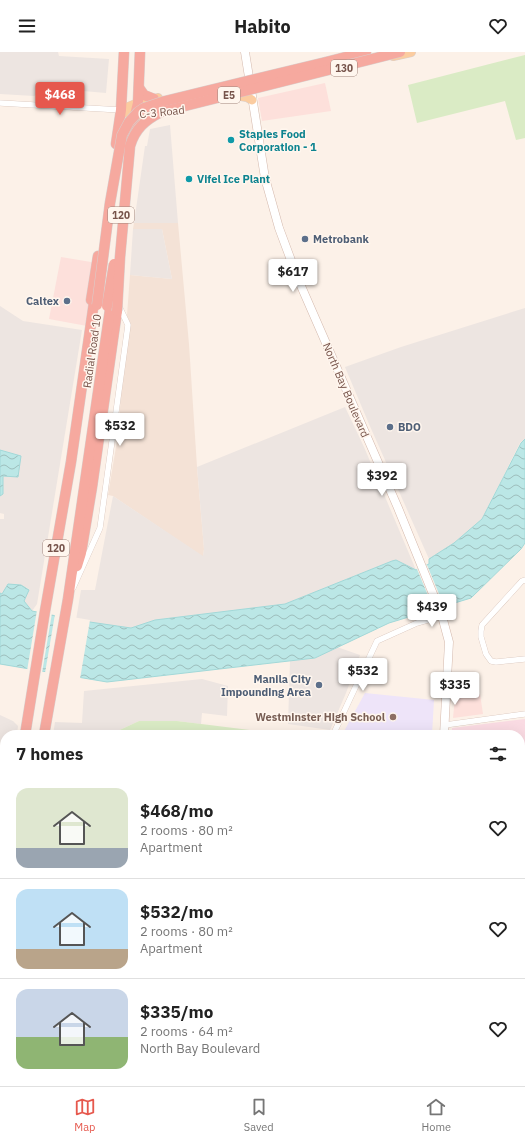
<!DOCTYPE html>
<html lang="en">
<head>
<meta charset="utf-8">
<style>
	:root { --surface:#fff; --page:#f6f6f6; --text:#222; --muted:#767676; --line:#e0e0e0; --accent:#e6584d }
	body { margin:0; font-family:"IBM Plex Sans",sans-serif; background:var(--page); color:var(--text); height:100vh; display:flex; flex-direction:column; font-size:15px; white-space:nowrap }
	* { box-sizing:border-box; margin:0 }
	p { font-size:13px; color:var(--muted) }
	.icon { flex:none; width:22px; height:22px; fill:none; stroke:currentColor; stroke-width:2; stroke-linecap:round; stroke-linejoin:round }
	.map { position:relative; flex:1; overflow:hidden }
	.details { position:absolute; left:0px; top:678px; width:525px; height:356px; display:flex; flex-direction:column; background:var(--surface); border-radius:16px 16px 0 0; box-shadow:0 4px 16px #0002 }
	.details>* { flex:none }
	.price { position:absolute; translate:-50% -34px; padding:0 9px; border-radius:4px; background:#fff; color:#222; font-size:13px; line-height:26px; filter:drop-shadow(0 1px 2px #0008) }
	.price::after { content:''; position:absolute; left:50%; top:24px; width:12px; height:9px; margin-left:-6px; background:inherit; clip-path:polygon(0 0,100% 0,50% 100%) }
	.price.selected { background:var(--accent); color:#fff }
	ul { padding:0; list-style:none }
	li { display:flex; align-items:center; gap:12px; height:100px; padding:0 16px }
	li+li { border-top:1px solid var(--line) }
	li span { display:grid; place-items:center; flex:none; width:112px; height:80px; border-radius:12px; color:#555 }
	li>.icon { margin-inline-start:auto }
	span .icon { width:48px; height:48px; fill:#fffc; stroke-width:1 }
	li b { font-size:17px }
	h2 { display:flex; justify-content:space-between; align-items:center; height:48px; padding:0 16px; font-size:17px }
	header { display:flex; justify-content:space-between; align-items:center; height:52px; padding:0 16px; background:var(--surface); font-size:18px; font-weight:800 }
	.dock { display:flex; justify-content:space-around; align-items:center; height:56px; border-top:1px solid var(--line); background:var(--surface); font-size:11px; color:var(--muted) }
	.dock a { display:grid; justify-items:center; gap:2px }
	.dock .selected { color:var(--accent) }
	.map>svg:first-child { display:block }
	.residential { fill:#f4e2d6 }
	.commercial { fill:#fde0db }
	.industrial { fill:#ede5e1 }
	.education { fill:#eee4f9 }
	.medical { fill:#fadbe3 }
	.grass { fill:#daebc5 }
	.water { fill:url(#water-waves); stroke:#a2d8d8 }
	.pier { fill:#fcf1e8 }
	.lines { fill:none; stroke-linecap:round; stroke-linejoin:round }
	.street-casing { stroke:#d1baaf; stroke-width:6 }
	.secondary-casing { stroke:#d4b9ad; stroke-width:9 }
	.primary-casing { stroke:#d9cfcd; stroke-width:10 }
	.highway-casing { stroke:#d9cfcd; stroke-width:11 }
	.street { stroke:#fff; stroke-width:5.5 }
	.secondary { stroke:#fff; stroke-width:8 }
	.primary { stroke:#fbcca0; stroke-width:9 }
	.highway { stroke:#f6a99f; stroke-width:10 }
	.highway-bridge-casing { stroke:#d9cfcd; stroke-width:11; stroke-linecap:butt }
	.highway-bridge { stroke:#f6a99f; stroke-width:10 }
	.culture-dot { fill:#0f9aa8; stroke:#fff6ee; stroke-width:1.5 }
	.service-dot { fill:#5c6f8a; stroke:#fff6ee; stroke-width:1.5 }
	.education-dot { fill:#8d6e63; stroke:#fff6ee; stroke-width:1.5 }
	.labels { text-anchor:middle; stroke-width:3; stroke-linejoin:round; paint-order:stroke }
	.shield { fill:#fff6ee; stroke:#a0857c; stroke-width:1 }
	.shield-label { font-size:10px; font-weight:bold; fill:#77544b }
	.street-label { font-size:11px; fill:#77544b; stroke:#fff6ee }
	.culture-label { font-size:11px; font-weight:bold; fill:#0d838f; stroke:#fff6ee; text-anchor:start }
	.service-label { font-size:11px; font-weight:bold; fill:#4e5e75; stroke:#fff6ee; text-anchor:start }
	.education-label { font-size:11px; font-weight:bold; fill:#785e54; stroke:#fff6ee; text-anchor:end }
</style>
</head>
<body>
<header><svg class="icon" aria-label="menu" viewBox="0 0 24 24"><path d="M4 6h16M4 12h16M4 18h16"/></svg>Habito<svg class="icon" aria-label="heart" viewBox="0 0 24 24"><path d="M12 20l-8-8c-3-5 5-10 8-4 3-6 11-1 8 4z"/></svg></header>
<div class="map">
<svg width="525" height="1034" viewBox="0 0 525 1034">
	<defs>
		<pattern id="water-waves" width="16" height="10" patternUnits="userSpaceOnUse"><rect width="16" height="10" fill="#bbe7e6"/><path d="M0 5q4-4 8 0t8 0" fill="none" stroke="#9dbebc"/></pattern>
	</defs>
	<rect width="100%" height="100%" fill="#fcf1e8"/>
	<g class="residential">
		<path d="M134,171H178L189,292L197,415L204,497L203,505L113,444L108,443L118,383L130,223L172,227L162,177H133Z"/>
		<path d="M5,1006V1029H288L287,1034H10L4,1031Z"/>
	</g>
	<g class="commercial">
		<path d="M325,31L331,59L262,69L258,46Z"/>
		<path d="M61,205L97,211L87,274L49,267Z"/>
		<path d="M480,642L483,662L453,666L455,645Z"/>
	</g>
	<g class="industrial">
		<path d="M0,0H58L59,4L109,7L106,41L48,36L34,44L0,42Z"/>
		<path d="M170,73L178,171H134L145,94H147L150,77Z"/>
		<path d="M133,177H162L172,227L130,223Z"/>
		<path d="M0,254L23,269L82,278L37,552L32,559L24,549L29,537L21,533L2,542L0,541V467H4V462L0,461V444L3,442V423L21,404L0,398Z"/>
		<path d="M525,256V387L520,391L482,467L454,491L429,507L369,372L345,315L401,295Z"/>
		<path d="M345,355L364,395L416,518L396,509H392L285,552L155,568L131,576L76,568L81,538H95L113,444L203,504L204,497L197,415Z"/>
		<path d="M337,595L360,603L346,641L330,678L288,672L290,609L315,606Z"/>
		<path d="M202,627L228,634L227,664L202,661L201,672L177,669H139L109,683H53L55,670L82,671L84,639Z"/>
		<path d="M0,663L13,669L18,674L17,683H5V755L0,786Z"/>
	</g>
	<path class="education" d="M365,641L434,648L432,683H342Z"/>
	<path class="medical" d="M525,667V768L520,769V683H452V676Z"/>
	<g class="grass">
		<path d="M525,3V86L516,88L505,49L417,71L408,33Z"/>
		<path d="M139,669H177L290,683H109Z"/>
	</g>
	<g class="water">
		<path d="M525,387V491L521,497L471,546L389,571L315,606L107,630L0,612V541L2,542L8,532L21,533L29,538L24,549L32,559L76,568L131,576L155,568L285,552L392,509L396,508L416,518L429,512V507L454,491L482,467L521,391Z"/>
		<path d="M0,398L21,404L18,425L3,424V442L0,444Z"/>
	</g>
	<g class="pier">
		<path d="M427,513L444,554L434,558L417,517Z"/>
		<path d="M37,558L52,561L42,621L27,619Z"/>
		<path d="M55,562L90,568L80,627L45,621Z"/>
	</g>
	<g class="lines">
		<defs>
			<g id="street">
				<path d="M0,51L121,58"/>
				<path d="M525,528L522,529L482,573L481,579V585L486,602L491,609L496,610L525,607"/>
				<path d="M73,536L100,476L128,273L119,254"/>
				<path d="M445,673L525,662"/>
				<path d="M333,683L377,589L417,571L442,564"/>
				<path d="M520,779L525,778"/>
				<path d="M520,833L525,832"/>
				<path d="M520,887L525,885"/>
				<path d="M0,936L5,943"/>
				<path d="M520,942L525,939"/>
				<path d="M121,1034L122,1029"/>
				<path d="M238,1034L239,1029"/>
				<path d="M342,1034L343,1029"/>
				<path d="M455,1034L456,1029"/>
			</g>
			<g id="secondary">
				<path d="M245,0L265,126L279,176L298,227L398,456L442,564L449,590L444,683"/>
				<path d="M520,998L525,995"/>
				<path d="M419,1034V1029"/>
			</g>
			<g id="primary">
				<path d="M393,4L411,0"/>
				<path d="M241,44L247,45L252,48"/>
				<path d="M121,58L135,64L159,60"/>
				<path d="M121,58L138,51L158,46"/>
			</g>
			<g id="highway">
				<path d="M326,10L366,0"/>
				<path d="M139,36L144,43L154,47"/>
				<path d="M128,91L138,51L140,0"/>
				<path d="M116,92L121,58L124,0"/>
				<path d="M91,248L98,204"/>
				<path d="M77,514L81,501L92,435L117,259"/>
				<path d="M25,683L45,559L71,410L95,243"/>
				<path d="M44,683L68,547L112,244"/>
				<path d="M0,834L5,805"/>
				<path d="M0,934L5,906"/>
				<path d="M0,1028C6,1019 3,1003 3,993"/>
			</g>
		</defs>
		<use href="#street" class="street-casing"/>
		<use href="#secondary" class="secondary-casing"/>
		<use href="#primary" class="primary-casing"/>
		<use href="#highway" class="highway-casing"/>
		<use href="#street" class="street"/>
		<use href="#secondary" class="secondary"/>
		<use href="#primary" class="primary"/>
		<use href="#highway" class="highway"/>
		<defs>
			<g id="highway-bridge">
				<path d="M97,253L110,151L122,83L129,70L138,60L144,56L165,49L326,10"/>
				<path d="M107,254L114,212"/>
				<path d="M117,259L120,205L130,94C135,77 145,68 161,60L400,0"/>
			</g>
		</defs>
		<use href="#highway-bridge" class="highway-bridge-casing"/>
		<use href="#highway-bridge" class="highway-bridge"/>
	</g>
	<g class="culture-dot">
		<circle cx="231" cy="88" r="4"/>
		<circle cx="189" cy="127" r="4"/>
	</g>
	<g class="service-dot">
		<circle cx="305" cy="187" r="4"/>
		<circle cx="67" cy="249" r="4"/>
		<circle cx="390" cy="375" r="4"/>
		<circle cx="319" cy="633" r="4"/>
	</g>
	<circle class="education-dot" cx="393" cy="665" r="4"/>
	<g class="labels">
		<g class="shield">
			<rect x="331" y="8" width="26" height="16" rx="3"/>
			<rect x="218" y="35" width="22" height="16" rx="3"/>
			<rect x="108" y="155" width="26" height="16" rx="3"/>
			<rect x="43" y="488" width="26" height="16" rx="3"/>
		</g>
		<g class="shield-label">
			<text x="344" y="20">130</text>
			<text x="229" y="47">E5</text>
			<text x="121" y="167">120</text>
			<text x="56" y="500">120</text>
		</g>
		<g class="street-label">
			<text transform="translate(162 60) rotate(-6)" y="4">C-3 Road</text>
			<text transform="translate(92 299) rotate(-82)" y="4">Radial Road 10</text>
			<text transform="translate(346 338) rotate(67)" y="4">North Bay Boulevard</text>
		</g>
		<g class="culture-label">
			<text x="239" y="86">Staples Food<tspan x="239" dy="13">Corporation - 1</tspan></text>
			<text x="197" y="131">Vifel Ice Plant</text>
		</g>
		<g class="service-label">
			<text x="313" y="191">Metrobank</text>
			<text x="59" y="253" text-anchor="end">Caltex</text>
			<text x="398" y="379">BDO</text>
			<text x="311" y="631" text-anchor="end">Manila City<tspan x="311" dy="13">Impounding Area</tspan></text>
		</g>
		<g class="education-label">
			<text x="385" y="669">Westminster High School</text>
		</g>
	</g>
</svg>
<b class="price selected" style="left:60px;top:64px">$468</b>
<b class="price" style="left:293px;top:241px">$617</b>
<b class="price" style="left:120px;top:395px">$532</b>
<b class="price" style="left:382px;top:445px">$392</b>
<b class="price" style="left:432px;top:576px">$439</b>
<b class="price" style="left:363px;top:640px">$532</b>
<b class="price" style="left:455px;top:654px">$335</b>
<section class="details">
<h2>7 homes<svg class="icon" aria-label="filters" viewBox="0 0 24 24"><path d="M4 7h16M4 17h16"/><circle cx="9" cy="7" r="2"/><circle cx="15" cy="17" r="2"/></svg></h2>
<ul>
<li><span style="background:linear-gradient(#dfe7d0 75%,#9aa5b1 0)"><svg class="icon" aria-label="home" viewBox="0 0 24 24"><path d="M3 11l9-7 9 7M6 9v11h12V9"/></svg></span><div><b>$468/mo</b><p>2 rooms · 80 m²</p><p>Apartment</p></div><svg class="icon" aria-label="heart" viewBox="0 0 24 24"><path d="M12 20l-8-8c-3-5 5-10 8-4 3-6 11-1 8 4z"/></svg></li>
<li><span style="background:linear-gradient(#bfe0f5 75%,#b9a48a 0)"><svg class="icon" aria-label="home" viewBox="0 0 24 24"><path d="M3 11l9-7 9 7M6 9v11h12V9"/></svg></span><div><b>$532/mo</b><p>2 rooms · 80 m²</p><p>Apartment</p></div><svg class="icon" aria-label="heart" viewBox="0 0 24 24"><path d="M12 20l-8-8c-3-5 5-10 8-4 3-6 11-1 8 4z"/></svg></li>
<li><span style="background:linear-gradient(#c9d6e8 60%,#8fb573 0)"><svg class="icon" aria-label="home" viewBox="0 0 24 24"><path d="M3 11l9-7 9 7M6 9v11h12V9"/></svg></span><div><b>$335/mo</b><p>2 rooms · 64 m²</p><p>North Bay Boulevard</p></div><svg class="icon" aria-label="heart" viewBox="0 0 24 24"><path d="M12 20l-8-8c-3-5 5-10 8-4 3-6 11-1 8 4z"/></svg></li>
</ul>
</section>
</div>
<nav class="dock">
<a class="selected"><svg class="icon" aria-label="map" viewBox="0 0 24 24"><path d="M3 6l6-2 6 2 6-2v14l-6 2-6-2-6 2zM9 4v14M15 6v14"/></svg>Map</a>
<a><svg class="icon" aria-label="saved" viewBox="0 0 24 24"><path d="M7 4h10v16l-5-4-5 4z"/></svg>Saved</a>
<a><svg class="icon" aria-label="home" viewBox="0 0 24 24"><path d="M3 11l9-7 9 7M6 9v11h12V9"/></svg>Home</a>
</nav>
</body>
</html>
